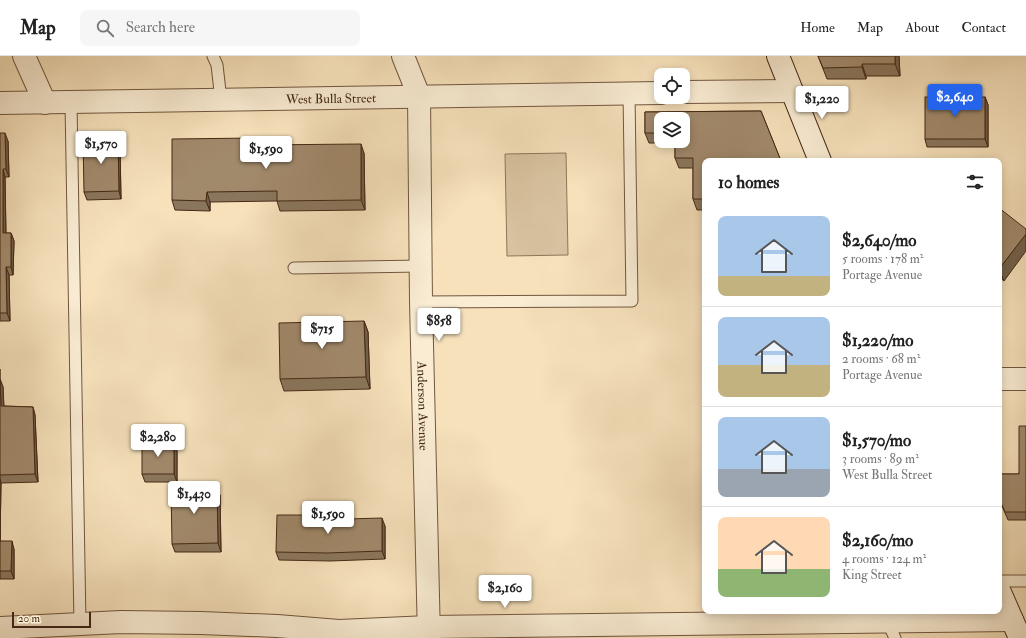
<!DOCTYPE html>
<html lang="en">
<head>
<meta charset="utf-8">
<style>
	:root { --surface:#fff; --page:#f6f6f6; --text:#222; --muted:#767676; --line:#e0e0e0; --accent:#2563eb }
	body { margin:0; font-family:"IM FELL Double Pica",serif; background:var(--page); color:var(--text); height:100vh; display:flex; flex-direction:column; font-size:15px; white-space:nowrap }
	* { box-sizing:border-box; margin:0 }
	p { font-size:13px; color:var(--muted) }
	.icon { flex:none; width:22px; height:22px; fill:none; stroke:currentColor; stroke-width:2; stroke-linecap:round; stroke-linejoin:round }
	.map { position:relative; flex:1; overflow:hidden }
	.side { position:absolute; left:702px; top:102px; width:300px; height:456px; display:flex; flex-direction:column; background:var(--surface); border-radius:8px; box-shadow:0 2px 10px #0003 }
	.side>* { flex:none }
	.fabs { position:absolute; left:654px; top:12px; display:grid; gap:8px }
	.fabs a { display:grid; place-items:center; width:36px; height:36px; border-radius:8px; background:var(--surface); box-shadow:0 2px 10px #0003; font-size:20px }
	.scale { position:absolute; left:12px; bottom:10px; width:79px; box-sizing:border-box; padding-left:4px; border:2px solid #452915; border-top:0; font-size:11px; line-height:14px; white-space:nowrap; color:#452915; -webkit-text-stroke:3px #f9ecd3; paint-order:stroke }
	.price { position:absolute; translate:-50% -34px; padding:0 9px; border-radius:4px; background:#fff; color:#222; font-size:13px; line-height:26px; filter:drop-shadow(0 1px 2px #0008) }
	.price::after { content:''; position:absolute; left:50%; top:24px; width:12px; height:9px; margin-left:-6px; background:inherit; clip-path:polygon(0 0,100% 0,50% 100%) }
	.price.active { background:var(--accent); color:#fff }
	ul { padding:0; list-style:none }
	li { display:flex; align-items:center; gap:12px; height:100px; padding:0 16px }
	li+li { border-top:1px solid var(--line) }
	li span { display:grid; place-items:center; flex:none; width:112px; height:80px; border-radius:8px; color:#555 }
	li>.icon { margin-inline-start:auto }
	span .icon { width:48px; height:48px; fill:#fffc; stroke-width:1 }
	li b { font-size:17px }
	h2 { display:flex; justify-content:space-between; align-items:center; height:48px; padding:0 16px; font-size:17px }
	header { display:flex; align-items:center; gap:24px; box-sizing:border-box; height:56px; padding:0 20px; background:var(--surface); border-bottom:1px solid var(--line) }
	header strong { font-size:19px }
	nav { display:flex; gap:22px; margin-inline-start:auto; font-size:14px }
	.search { width:280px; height:36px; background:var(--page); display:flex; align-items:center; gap:10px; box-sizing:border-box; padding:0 14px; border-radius:8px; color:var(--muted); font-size:15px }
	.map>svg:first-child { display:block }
	.green { fill:#d8c29f; stroke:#8e765a }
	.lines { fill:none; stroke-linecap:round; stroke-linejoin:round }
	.service-casing { stroke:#71573e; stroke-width:13 }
	.minor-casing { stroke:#71573e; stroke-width:24 }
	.secondary-casing { stroke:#452915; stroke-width:24 }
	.service { stroke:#f9ecd3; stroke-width:11 }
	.minor { stroke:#f9ecd3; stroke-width:22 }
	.secondary { stroke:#f9ecd3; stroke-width:22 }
	.wall { fill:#8a765c; stroke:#452915; fill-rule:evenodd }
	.shaded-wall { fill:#71604b; stroke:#452915 }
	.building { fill:#a1896b; stroke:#452915 }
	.labels { text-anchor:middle; stroke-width:3; stroke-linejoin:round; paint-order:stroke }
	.street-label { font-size:13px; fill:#452915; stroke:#f9ecd3 }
</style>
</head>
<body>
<header>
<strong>Map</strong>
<div class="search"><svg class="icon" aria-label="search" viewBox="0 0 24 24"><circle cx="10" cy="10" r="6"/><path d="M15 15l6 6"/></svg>Search here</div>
<nav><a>Home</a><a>Map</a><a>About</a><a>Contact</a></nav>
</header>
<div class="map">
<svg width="1026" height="582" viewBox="0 0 1026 582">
	<rect width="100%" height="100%" fill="#f6e1bb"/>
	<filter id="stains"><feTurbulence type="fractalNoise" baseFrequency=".005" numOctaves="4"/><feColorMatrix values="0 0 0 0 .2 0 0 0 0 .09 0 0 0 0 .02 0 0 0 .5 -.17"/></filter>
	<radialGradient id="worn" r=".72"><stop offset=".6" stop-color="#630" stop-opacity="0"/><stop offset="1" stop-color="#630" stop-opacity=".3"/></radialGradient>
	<path class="green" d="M566,97L568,199L507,200L505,98Z"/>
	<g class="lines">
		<defs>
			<g id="service">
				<path d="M213,0L217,9L221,44"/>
				<path d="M71,47L80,568"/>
				<path d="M294,212L421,210"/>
				<path d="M421,246L632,245L629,37"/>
				<path d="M999,525H1026"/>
				<path d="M887,565L895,582"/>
			</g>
			<g id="minor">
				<path d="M24,0L45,47"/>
				<path id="s1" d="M403,0L419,40L421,246L429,582"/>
				<path d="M683,36L792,35"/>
				<path id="s2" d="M0,47L661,37"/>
				<path d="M999,323H1026"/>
				<path d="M0,572L121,566L201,567L277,570L339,575L429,571L1012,564"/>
			</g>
			<g id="secondary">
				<path d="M778,0L820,105"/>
				<path d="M999,534L1020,582"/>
			</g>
		</defs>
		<use href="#service" class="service-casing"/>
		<use href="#minor" class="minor-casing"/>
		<use href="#secondary" class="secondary-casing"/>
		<use href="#service" class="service"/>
		<use href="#minor" class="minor"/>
		<use href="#secondary" class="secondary"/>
	</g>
	<g class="wall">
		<path d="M818,0H899L900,20H866V23H827Z"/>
		<path d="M985,41L988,49V91H927L925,83Z"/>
		<path d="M761,55L781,105H705V154H697L693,143V112H679L675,102V87H649L645,77V56ZM661,63H683V85H661Z"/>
		<path d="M0,77L8,85L9,121H5L6,177H11L14,185L13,219H9L10,265H0Z"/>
		<path d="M255,82L257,89L364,97L365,154L280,155L277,145L210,146V155L175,154L172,144Z"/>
		<path d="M120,91L121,143L87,144L84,136Z"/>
		<path d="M999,152L1004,225L999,221Z"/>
		<path d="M364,265L368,276L370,333L284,335L280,323Z"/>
		<path d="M0,313V323L3,331L4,350L33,351L35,359L38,426L1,427L0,485L14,493V523H0Z"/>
		<path d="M1026,370V464H1008L999,443V418H1019Z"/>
		<path d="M177,395V426H145L142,418Z"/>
		<path d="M220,439L221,496H175L172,488Z"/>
		<path d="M309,459L311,464L385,470V503L330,505L279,504L276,496Z"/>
	</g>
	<g class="shaded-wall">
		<path d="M895,0H899L900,20L895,8Z"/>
		<path d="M862,8L866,20V23L862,11Z"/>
		<path d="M985,41L988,49V91L985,83Z"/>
		<path d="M5,77L8,85L9,121L6,113Z"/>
		<path d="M255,82L258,92L255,89Z"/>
		<path d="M118,83L120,91L121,143L119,135Z"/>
		<path d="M361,88L364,97L365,154L361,144Z"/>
		<path d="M3,113L5,121L6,185L3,177Z"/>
		<path d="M207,136L210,146V155L206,145Z"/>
		<path d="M11,177L14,185L13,219L11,211Z"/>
		<path d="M1026,178V195L1004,225L999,213Z"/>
		<path d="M6,211L9,219L10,265L7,257Z"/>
		<path d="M364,265L368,276L370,333L366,321Z"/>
		<path d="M0,323L3,331L4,358L1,350Z"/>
		<path d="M33,351L35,359L38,426L35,418Z"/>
		<path d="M174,387L177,395V426L174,418Z"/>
		<path d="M0,423L1,427L0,486Z"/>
		<path d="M217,431L220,439L221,496L218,487Z"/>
		<path d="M382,462L385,470V503L382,495Z"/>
		<path d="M12,485L14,493V523L11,515Z"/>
	</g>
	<g class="building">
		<path d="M818,0H895V8H862V11L823,12Z"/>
		<rect x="925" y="41" width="60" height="42"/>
		<path d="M761,55L781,105H705V143H693V102H675V85H683V63H661V77H645V56Z"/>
		<path d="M0,77H5L6,113H3V177H11V211H6L7,257H0Z"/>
		<path d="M255,82V89L361,88V144L277,145V135L207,136L206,145L172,144V83Z"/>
		<path d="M83,83H118L119,135L84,136Z"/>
		<path d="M999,152L1026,173V178L999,213Z"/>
		<path d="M364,265L366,321L280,323L279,267Z"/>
		<path d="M0,323L1,350L33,351L35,418L0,419Z"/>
		<path d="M1019,370H1026V456H1005L999,442V418H1019Z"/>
		<rect x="142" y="387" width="32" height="31"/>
		<path d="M171,431H217L218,487L172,488Z"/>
		<path d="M277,459H309V464L382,462V495L327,497L276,496Z"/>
		<path d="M0,485H12L11,515H0Z"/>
	</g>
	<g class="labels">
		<g class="street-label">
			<text dy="5" stroke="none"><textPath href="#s2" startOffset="331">West Bulla Street</textPath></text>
			<text dy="5" stroke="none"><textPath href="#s1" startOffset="353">Anderson Avenue</textPath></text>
		</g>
	</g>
	<rect width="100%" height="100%" filter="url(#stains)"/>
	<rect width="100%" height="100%" fill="url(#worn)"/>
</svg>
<div class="fabs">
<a><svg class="icon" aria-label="locate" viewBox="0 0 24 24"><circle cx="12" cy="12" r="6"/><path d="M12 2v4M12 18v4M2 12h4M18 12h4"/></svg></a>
<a><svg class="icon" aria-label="layers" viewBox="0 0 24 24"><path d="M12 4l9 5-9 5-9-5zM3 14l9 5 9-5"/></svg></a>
</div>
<div class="scale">20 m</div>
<b class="price active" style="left:955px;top:62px">$2,640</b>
<b class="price" style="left:822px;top:64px">$1,220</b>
<b class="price" style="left:101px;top:109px">$1,570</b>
<b class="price" style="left:266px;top:114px">$1,590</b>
<b class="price" style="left:439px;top:286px">$858</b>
<b class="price" style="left:322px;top:294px">$715</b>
<b class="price" style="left:158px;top:402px">$2,280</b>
<b class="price" style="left:194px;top:459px">$1,430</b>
<b class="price" style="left:328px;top:479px">$1,590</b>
<b class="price" style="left:505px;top:553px">$2,160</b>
<section class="side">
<h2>10 homes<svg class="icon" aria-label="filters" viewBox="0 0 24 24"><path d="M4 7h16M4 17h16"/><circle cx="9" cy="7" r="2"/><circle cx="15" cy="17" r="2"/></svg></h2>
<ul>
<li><span style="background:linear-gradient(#a9c7e8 75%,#c2b280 0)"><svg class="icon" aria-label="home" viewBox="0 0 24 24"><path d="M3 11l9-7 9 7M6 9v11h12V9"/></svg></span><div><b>$2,640/mo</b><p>5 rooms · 178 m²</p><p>Portage Avenue</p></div></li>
<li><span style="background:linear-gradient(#a9c7e8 60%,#c2b280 0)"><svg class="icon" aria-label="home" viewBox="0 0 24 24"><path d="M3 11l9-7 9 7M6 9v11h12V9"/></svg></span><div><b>$1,220/mo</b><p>2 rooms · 68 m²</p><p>Portage Avenue</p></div></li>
<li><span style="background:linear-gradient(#a9c7e8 65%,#9aa5b1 0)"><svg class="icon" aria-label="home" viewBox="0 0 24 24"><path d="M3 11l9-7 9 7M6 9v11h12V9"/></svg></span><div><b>$1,570/mo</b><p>3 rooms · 89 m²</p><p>West Bulla Street</p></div></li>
<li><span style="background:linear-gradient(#ffd9b3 65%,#8fb573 0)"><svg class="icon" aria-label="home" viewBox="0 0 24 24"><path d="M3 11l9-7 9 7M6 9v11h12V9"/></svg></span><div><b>$2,160/mo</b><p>4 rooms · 124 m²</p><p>King Street</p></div></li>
</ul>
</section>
</div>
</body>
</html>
